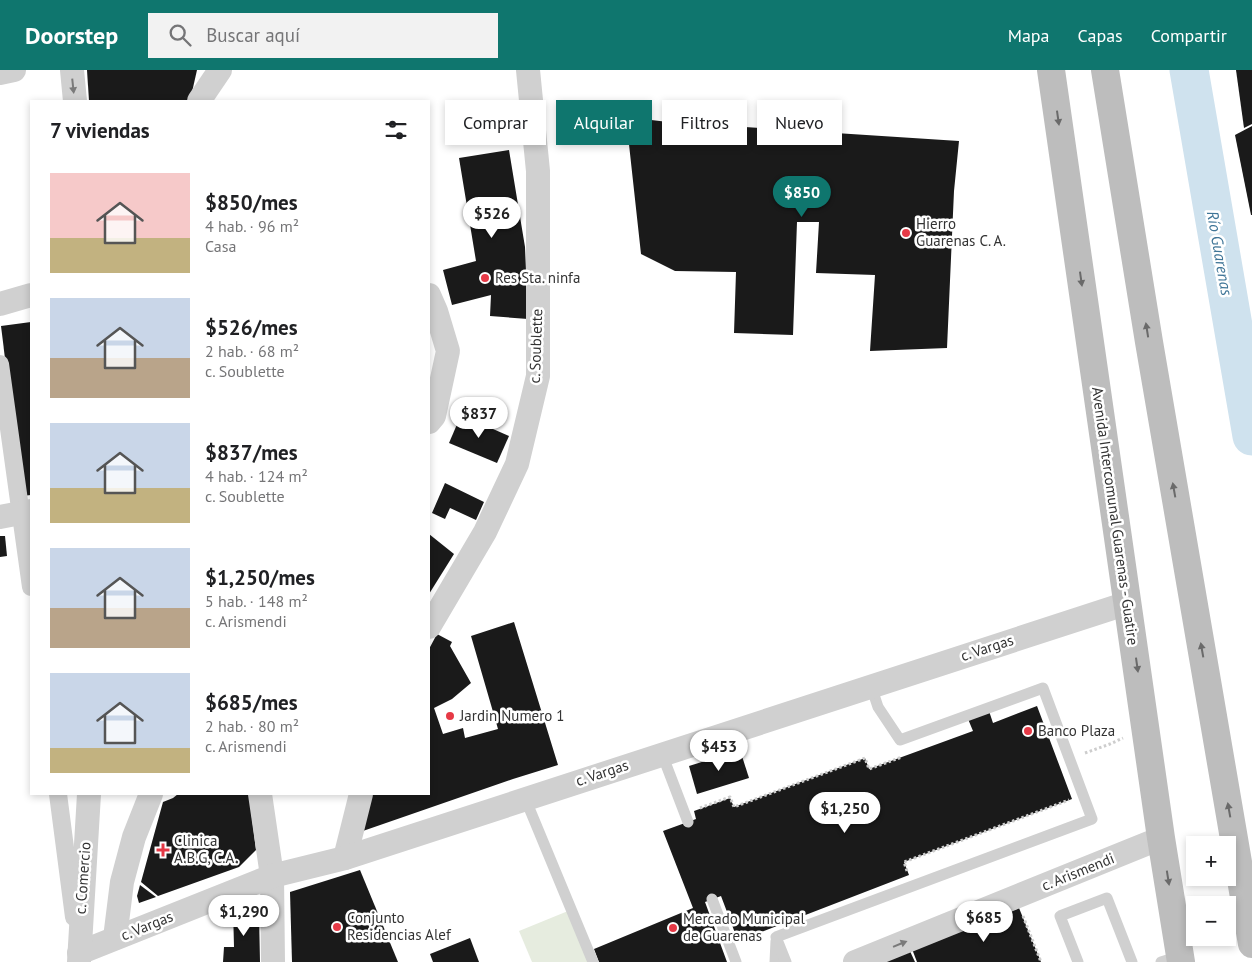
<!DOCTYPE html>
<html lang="es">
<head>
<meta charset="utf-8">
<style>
	:root { --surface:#fff; --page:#f2f2f2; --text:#202124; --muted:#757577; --accent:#0f766e }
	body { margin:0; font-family:"PT Sans",sans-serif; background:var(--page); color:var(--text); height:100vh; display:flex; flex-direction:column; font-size:19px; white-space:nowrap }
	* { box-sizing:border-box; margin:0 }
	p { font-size:16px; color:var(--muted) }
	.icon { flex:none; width:28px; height:28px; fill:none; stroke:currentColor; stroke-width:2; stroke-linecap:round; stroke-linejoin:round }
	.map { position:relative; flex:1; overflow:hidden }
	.panel { position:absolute; left:30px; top:30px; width:400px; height:695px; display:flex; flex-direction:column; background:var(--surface); border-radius:0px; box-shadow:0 2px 8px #0003 }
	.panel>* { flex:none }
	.hud { position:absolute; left:445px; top:30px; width:475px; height:45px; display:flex; gap:10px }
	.controls { position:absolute; left:1186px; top:766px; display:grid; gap:10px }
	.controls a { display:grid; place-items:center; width:50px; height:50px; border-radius:0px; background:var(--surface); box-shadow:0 2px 8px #0003; font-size:25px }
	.price { position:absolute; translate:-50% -42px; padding:0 11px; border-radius:18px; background:#fff; color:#222; font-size:16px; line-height:32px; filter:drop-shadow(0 1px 2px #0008) }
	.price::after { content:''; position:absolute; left:50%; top:30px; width:15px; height:11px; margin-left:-8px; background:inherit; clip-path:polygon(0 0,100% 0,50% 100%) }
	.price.on { background:var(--accent); color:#fff }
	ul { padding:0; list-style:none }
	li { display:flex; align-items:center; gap:15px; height:125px; padding:0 20px }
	li span { display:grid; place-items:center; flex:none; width:140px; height:100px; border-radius:0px; color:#555 }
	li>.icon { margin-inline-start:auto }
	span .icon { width:60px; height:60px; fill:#fffc; stroke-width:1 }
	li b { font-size:21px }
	h2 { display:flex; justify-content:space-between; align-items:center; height:60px; padding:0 20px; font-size:21px }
	.pill { padding:0 18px; border-radius:0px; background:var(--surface); box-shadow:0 2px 8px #0003; font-size:18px; line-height:45px }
	.pill.on { background:var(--accent); color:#fff }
	header { display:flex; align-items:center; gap:30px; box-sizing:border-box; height:70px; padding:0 25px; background:var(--accent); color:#fff }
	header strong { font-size:24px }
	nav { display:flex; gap:28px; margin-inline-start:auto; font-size:18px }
	.search { width:350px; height:45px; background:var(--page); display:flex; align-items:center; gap:12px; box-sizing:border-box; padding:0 18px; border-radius:0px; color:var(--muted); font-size:19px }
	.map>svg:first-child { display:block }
	.green { fill:#e6ecdf }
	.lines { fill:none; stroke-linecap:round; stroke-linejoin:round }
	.river { stroke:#cfe2ee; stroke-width:39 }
	.building { fill:#1a1a1a }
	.path { stroke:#cdcdcd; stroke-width:3; stroke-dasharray:2.5 2.5; stroke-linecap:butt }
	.service { stroke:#d0d0d0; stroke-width:11 }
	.pedestrian { stroke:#d0d0d0; stroke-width:18 }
	.minor { stroke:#d0d0d0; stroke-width:24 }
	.secondary { stroke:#bdbdbd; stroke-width:28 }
	.oneway { fill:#7a7a7a }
	.oneway2 { fill:#6a6a6a }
	.poi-dot { fill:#e63946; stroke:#fff; stroke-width:2 }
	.labels { text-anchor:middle; stroke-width:5; stroke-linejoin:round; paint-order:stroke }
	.poi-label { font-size:15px; fill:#333; stroke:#fff; text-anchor:start }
	.street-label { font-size:15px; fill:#333; stroke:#fff }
	.water-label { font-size:16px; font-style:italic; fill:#3f7597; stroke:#fff }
</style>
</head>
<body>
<header>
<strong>Doorstep</strong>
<div class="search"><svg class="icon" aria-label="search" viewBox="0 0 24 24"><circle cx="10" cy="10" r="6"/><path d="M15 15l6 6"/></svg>Buscar aquí</div>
<nav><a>Mapa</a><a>Capas</a><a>Compartir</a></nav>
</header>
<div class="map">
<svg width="1252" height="892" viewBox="0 0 1252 892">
	<rect width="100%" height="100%" fill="#fff"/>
	<path class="green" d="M568,841L588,892H532L519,861Z"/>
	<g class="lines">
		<path class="river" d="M1189,0L1252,366"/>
	</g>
	<g class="building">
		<path d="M87,0H197L190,31H89Z"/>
		<path d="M1236,0H1252V54L1244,58Z"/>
		<path d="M626,47L668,52L959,71L954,121L947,278L870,281L875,205L816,203L819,152H797L793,265L734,263L736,202L675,201L641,184Z"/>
		<path d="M1252,56V145H1251L1235,65Z"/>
		<path d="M509,80L525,177L528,249L490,246L491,225L452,235L443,200L476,191L459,88Z"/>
		<path d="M31,252V425L22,426L1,256Z"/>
		<path d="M461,345L509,366L497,393L449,373Z"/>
		<path d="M445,413L484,432L476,450L450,438L445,449L432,443Z"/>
		<path d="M429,464L454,484L429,524Z"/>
		<path d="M0,466H5L7,486L0,487Z"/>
		<path d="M514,552L558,695L513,709L360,762L370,724H429V579L437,564L452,572L450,576L471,613L452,629L434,638L443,664L463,658L465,668L498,659L471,566Z"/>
		<path d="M1037,636L1072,729L904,792L909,805L738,871L721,826L705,832L727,892H599L594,879L693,838L663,761L696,749L694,741L730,728L734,737L865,688L869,699L973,661L968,649L989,641L993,653Z"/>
		<path d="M740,680L749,708L697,724L689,696Z"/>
		<path d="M178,724H249L256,780L239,797L158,826L141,812L163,732L173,728Z"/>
		<path d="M360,800L398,892H292L290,822Z"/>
		<path d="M140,815L156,827L139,833L137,826Z"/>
		<path d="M241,834L259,844L260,892H223L224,877H234L233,838Z"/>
		<path d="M1019,838L1041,892H917L912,879Z"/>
		<path d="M470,868L479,892H433L430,884Z"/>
		<path d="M909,879L915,892H876Z"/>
	</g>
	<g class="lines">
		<g class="path">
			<path d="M1085,683L1110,674L1123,668"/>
			<path d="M700,738L730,727L734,737L865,688L869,699L902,687"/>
			<path d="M907,801L904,792L1069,730"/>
			<path d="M1023,846L1041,892"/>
			<path d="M743,869L760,862"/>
		</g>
		<g class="service">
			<path d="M662,684L688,752"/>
			<path d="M525,728L593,892"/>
			<path d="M712,829L736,892"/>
			<path d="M775,892L776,871"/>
			<path d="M786,892L776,867L1092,749L1043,618L900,670L878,637L871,616"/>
			<path d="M1078,892L1060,846L1107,828L1132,892"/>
			<path d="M1161,892L1180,886"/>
		</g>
		<g class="pedestrian">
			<path d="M0,294L31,517"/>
			<path d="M58,724L74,847"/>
		</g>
		<g class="minor">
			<path d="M72,0L75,31"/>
			<path d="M0,3L14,0"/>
			<path d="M199,31L220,0"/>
			<path d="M429,225L436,241L448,281L434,346L429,352"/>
			<path d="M0,234L31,225"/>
			<path d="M0,447L31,441"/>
			<path d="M429,557L485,462L517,394L538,306V101L528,0"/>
			<path d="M260,724L272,806L273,892"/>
			<path d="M345,788L361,724"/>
			<path d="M115,868L122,812L134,767L151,724"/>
			<path d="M79,883L272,806L345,788L1128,533"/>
			<path d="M79,892L89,724"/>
			<path d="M855,892L1161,768"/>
		</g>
		<g class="secondary">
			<path d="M1051,0L1161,768L1181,892"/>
			<path d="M1105,0L1149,272L1252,874"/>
		</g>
	</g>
	<defs><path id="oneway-solid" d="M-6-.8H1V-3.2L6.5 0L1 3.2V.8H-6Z" transform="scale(1.25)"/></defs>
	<g class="oneway">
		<use href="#oneway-solid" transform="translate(73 16) rotate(84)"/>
		<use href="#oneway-solid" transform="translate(900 874) rotate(-22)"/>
	</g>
	<g class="oneway2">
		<use href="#oneway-solid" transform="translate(1058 48) rotate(82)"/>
		<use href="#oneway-solid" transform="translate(1081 209) rotate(82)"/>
		<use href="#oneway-solid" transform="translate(1147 260) rotate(-99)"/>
		<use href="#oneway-solid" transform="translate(1174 420) rotate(-100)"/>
		<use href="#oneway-solid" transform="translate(1202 580) rotate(-100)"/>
		<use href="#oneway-solid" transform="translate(1137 595) rotate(82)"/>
		<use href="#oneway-solid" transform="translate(1229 740) rotate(-100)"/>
		<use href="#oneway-solid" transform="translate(1168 808) rotate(81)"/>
	</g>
	<g class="poi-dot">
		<circle cx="906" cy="163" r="5"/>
		<circle cx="485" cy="208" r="5"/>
		<circle cx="450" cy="646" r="5"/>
		<circle cx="1028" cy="661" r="5"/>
		<path d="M160.5 772.5h5v5h5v5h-5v5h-5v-5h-5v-5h5z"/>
		<circle cx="337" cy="857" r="5"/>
		<circle cx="673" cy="858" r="5"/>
	</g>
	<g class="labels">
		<g class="poi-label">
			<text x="916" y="159">Hierro<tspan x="916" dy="17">Guarenas C. A.</tspan></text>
			<text x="495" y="213">Res Sta. ninfa</text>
			<text x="460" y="651">Jardin Numero 1</text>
			<text x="1038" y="666">Banco Plaza</text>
			<text x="174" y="776">Clinica<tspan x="174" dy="17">A.B.G, C.A.</tspan></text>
			<text x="347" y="853">Conjunto<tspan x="347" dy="17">Residencias Alef</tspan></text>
			<text x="683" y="854">Mercado Municipal<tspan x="683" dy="17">de Guarenas</tspan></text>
		</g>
		<g class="street-label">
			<text transform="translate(536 276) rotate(-88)" y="5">c. Soublette</text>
			<text transform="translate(1115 446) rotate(82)" y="5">Avenida Intercomunal Guarenas - Guatire</text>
			<text transform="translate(987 578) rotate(-18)" y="5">c. Vargas</text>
			<text transform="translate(602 703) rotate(-18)" y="5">c. Vargas</text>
			<text transform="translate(1078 802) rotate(-22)" y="5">c. Arismendi</text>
			<text transform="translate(83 808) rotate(-86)" y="5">c. Comercio</text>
			<text transform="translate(147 856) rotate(-22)" y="5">c. Vargas</text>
		</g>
		<g class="water-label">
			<text transform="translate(1220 183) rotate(80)" y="6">Río Guarenas</text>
		</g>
	</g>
</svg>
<div class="controls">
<a>+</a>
<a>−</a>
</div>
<b class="price on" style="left:802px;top:148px">$850</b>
<b class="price" style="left:492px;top:169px">$526</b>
<b class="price" style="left:479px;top:369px">$837</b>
<b class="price" style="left:719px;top:702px">$453</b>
<b class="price" style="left:845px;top:764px">$1,250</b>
<b class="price" style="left:244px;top:867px">$1,290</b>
<b class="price" style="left:984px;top:873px">$685</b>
<div class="hud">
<a class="pill">Comprar</a>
<a class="pill on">Alquilar</a>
<a class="pill">Filtros</a>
<a class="pill">Nuevo</a>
</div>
<section class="panel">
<h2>7 viviendas<svg class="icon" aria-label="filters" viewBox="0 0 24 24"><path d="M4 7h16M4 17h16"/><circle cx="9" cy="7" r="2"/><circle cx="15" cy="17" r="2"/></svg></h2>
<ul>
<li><span style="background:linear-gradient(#f6c9c9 65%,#c2b280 0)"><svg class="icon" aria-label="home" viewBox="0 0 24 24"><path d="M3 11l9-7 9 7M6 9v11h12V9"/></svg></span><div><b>$850/mes</b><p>4 hab. · 96 m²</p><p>Casa</p></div></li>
<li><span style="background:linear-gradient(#c9d6e8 60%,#b9a48a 0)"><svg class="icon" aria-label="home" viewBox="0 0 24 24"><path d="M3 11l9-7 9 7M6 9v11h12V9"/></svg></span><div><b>$526/mes</b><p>2 hab. · 68 m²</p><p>c. Soublette</p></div></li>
<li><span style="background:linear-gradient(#c9d6e8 65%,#c2b280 0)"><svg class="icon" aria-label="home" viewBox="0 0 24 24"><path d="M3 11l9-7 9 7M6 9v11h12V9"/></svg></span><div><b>$837/mes</b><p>4 hab. · 124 m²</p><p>c. Soublette</p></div></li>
<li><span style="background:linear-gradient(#c9d6e8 60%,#b9a48a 0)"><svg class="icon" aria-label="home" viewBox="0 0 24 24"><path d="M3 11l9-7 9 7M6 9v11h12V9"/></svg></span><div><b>$1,250/mes</b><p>5 hab. · 148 m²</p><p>c. Arismendi</p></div></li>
<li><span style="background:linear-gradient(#c9d6e8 75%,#c2b280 0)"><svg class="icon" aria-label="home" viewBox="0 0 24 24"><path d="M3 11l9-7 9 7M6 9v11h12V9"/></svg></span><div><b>$685/mes</b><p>2 hab. · 80 m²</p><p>c. Arismendi</p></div></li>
</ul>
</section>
</div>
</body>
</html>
